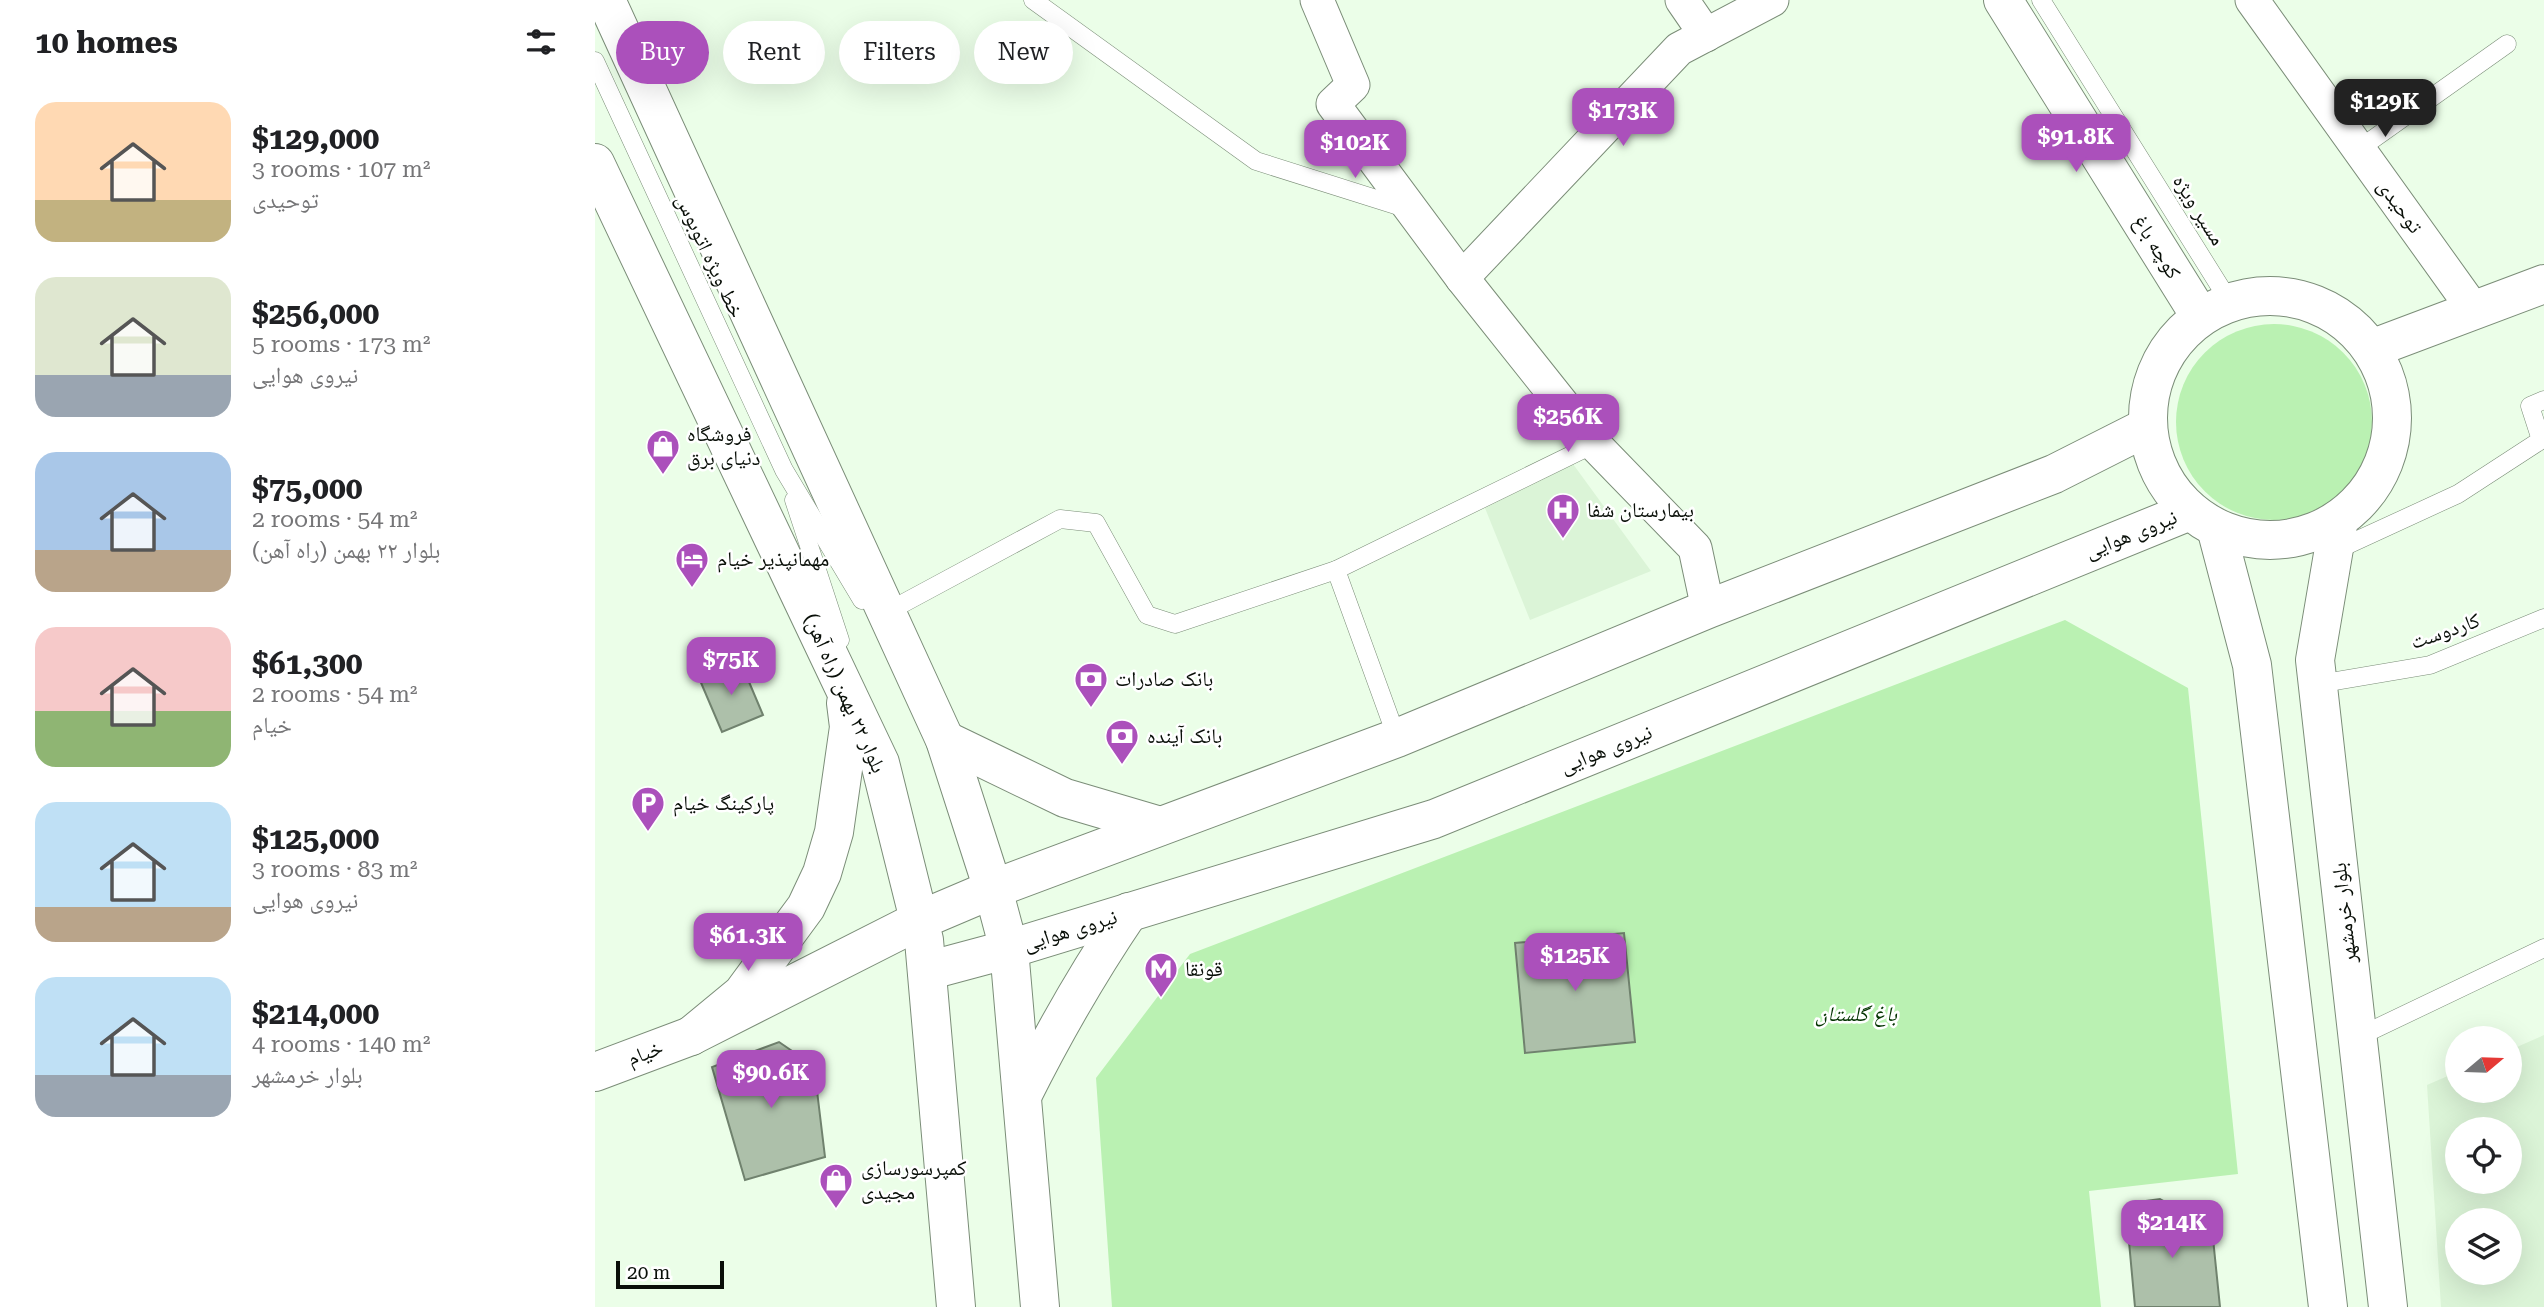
<!DOCTYPE html>
<html lang="en">
<head>
<meta charset="utf-8">
<style>
	:root { --surface:#fff; --page:#f2f2f2; --text:#202124; --muted:#757577; --accent:#ab50bb }
	body { margin:0; font-family:"Roboto Serif","Noto Naskh Arabic",serif; background:var(--page); color:var(--text); height:100vh; display:flex; flex-direction:column; font-size:26px; white-space:nowrap }
	* { box-sizing:border-box; margin:0 }
	p { font-size:23px; color:var(--muted) }
	.icon { flex:none; width:38px; height:38px; fill:none; stroke:currentColor; stroke-width:2; stroke-linecap:round; stroke-linejoin:round }
	.map { position:relative; flex:1; overflow:hidden }
	.panel { display:flex; flex-direction:column; background:var(--surface); width:595px }
	.panel>* { flex:none }
	.guide { position:absolute; left:21px; top:21px; width:665px; height:63px; display:flex; gap:14px }
	.needle { width:46px; rotate:71deg }
	.buttons { position:absolute; left:1850px; top:1026px; display:grid; gap:14px }
	.buttons a { display:grid; place-items:center; width:77px; height:77px; border-radius:50%; background:var(--surface); box-shadow:0 7px 28px #0002; font-size:35px }
	.scale { position:absolute; left:21px; bottom:18px; width:108px; box-sizing:border-box; padding-left:7px; border:4px solid #090f08; border-top:0; font-size:19px; line-height:24px; white-space:nowrap; color:#090f08; -webkit-text-stroke:5px #fff; paint-order:stroke }
	.price { position:absolute; translate:-50% -60px; padding:0 16px; border-radius:14px; background:var(--accent); color:#fff; font-size:23px; line-height:46px; filter:drop-shadow(0 2px 4px #0008) }
	.price::after { content:''; position:absolute; left:50%; top:42px; width:21px; height:16px; margin-left:-10px; background:inherit; clip-path:polygon(0 0,100% 0,50% 100%) }
	.price.current { background:#222; color:#fff }
	ul { padding:0; list-style:none }
	li { display:flex; align-items:center; gap:21px; height:175px; padding:0 35px }
	li span { display:grid; place-items:center; flex:none; width:196px; height:140px; border-radius:21px; color:#555 }
	li>.icon { margin-inline-start:auto }
	span .icon { width:84px; height:84px; fill:#fffc; stroke-width:1 }
	li b { font-size:30px }
	h2 { display:flex; justify-content:space-between; align-items:center; height:84px; padding:0 35px; font-size:30px }
	.pill { padding:0 24px; border-radius:32px; background:var(--surface); box-shadow:0 7px 28px #0002; font-size:24px; line-height:63px }
	.pill.current { background:var(--accent); color:#fff }
	main { display:flex; flex:1; min-height:0 }
	.map>svg:first-child { display:block }
	.built { fill:#dbf4d7; fill-rule:evenodd }
	.green { fill:#baf1b2 }
	.building { fill:#adc0aa; stroke:#70826e; stroke-width:2 }
	.lines { fill:none; stroke-linecap:round; stroke-linejoin:round }
	.lane-casing { stroke:#7b8d78; stroke-width:19 }
	.street-casing { stroke:#7b8d78; stroke-width:35 }
	.secondary-casing { stroke:#7b8d78; stroke-width:40 }
	.primary-casing { stroke:#7b8d78; stroke-width:40 }
	.lane { stroke:#fff; stroke-width:18 }
	.street { stroke:#fff; stroke-width:33 }
	.secondary { stroke:#fff; stroke-width:38 }
	.primary { stroke:#fff; stroke-width:38 }
	.labels { text-anchor:middle; stroke-width:5; stroke-linejoin:round; paint-order:stroke }
	.street-label { font-size:21px; fill:#090f08; stroke:#fff }
	.poi-label { font-size:21px; fill:#090f08; stroke:#fff; text-anchor:start }
	.park-label { font-size:21px; font-style:italic; fill:#033400; stroke:#fff }
</style>
</head>
<body>
<main>
<section class="panel">
<h2>10 homes<svg class="icon" aria-label="filters" viewBox="0 0 24 24"><path d="M4 7h16M4 17h16"/><circle cx="9" cy="7" r="2"/><circle cx="15" cy="17" r="2"/></svg></h2>
<ul>
<li><span style="background:linear-gradient(#ffd9b3 70%,#c2b280 0)"><svg class="icon" aria-label="home" viewBox="0 0 24 24"><path d="M3 11l9-7 9 7M6 9v11h12V9"/></svg></span><div><b>$129,000</b><p>3 rooms · 107 m²</p><p>توحیدی</p></div></li>
<li><span style="background:linear-gradient(#dfe7d0 70%,#9aa5b1 0)"><svg class="icon" aria-label="home" viewBox="0 0 24 24"><path d="M3 11l9-7 9 7M6 9v11h12V9"/></svg></span><div><b>$256,000</b><p>5 rooms · 173 m²</p><p>نیروی هوایی</p></div></li>
<li><span style="background:linear-gradient(#a9c7e8 70%,#b9a48a 0)"><svg class="icon" aria-label="home" viewBox="0 0 24 24"><path d="M3 11l9-7 9 7M6 9v11h12V9"/></svg></span><div><b>$75,000</b><p>2 rooms · 54 m²</p><p>بلوار ۲۲ بهمن (راه آهن)</p></div></li>
<li><span style="background:linear-gradient(#f6c9c9 60%,#8fb573 0)"><svg class="icon" aria-label="home" viewBox="0 0 24 24"><path d="M3 11l9-7 9 7M6 9v11h12V9"/></svg></span><div><b>$61,300</b><p>2 rooms · 54 m²</p><p>خیام</p></div></li>
<li><span style="background:linear-gradient(#bfe0f5 75%,#b9a48a 0)"><svg class="icon" aria-label="home" viewBox="0 0 24 24"><path d="M3 11l9-7 9 7M6 9v11h12V9"/></svg></span><div><b>$125,000</b><p>3 rooms · 83 m²</p><p>نیروی هوایی</p></div></li>
<li><span style="background:linear-gradient(#bfe0f5 70%,#9aa5b1 0)"><svg class="icon" aria-label="home" viewBox="0 0 24 24"><path d="M3 11l9-7 9 7M6 9v11h12V9"/></svg></span><div><b>$214,000</b><p>4 rooms · 140 m²</p><p>بلوار خرمشهر</p></div></li>
</ul>
</section>
<div class="map">
<svg width="1949" height="1307" viewBox="0 0 1949 1307">
	<rect width="100%" height="100%" fill="#ebfee8"/>
	<g class="built">
		<path d="M978,464L1056,571L935,620L890,508Z"/>
		<path d="M1949,1035V1307H1846L1832,1085L1862,1072V1090H1914L1915,1050ZM1862,1129H1914V1181H1862ZM1862,1220H1914V1272H1862Z"/>
	</g>
	<g class="green">
		<circle cx="1679" cy="422" r="98"/>
		<path d="M1470,620L1593,688L1643,1174L1494,1191L1506,1307H517L501,1078L595,954Z"/>
	</g>
	<g class="building">
		<path d="M146,663L168,715L127,732L104,678Z"/>
		<path d="M1029,933L1040,1042L930,1053L920,943Z"/>
		<path d="M184,1042L219,1066L230,1157L150,1180L117,1067Z"/>
		<path d="M1565,1199L1574,1204L1580,1213L1582,1224L1616,1219L1625,1307H1540L1533,1231L1543,1208L1551,1201Z"/>
	</g>
	<g class="lines">
		<defs>
			<g id="lane">
				<path d="M438,0L661,161L813,209"/>
				<path d="M1446,0L1634,301"/>
				<path d="M0,61L189,470L267,600"/>
				<path d="M1764,149L1912,44"/>
				<path d="M199,500L245,640"/>
				<path d="M1739,551L1863,494L1946,440L1935,406L1949,400"/>
				<path d="M741,570L802,738"/>
				<path d="M292,612L465,519L501,523L552,615L580,624L741,570L999,444"/>
				<path d="M1723,684L1835,665L1949,618"/>
				<path d="M1763,1037L1949,948"/>
			</g>
			<g id="street">
				<path d="M722,0L758,85L738,104L867,278L999,444L1100,548L1113,609"/>
				<path d="M1087,0L1111,35"/>
				<path d="M1657,0L1879,310"/>
				<path d="M867,278L1084,49L1177,0"/>
			</g>
			<g id="secondary">
				<path d="M1408,0L1605,316"/>
				<path d="M0,1072L96,1036L325,920"/>
			</g>
			<g id="primary">
				<path d="M11,0L350,740L398,889L414,949L445,1307"/>
				<path d="M0,163L285,763L329,940L361,1307"/>
				<circle cx="1675" cy="418" r="122"/>
				<path d="M1776,349L1949,284"/>
				<path d="M1744,519L1720,660L1793,1307"/>
				<path d="M1621,528L1657,665L1733,1307"/>
				<path d="M350,740L470,798L565,826"/>
				<path d="M325,920L398,889L802,738L1113,609L1459,474L1552,427"/>
				<path d="M332,971L414,949L839,819L1595,511"/>
				<path d="M96,1036L147,994L211,907L227,873L239,832L254,727L251,703"/>
				<path d="M427,1096C459,1032 494,971 534,912"/>
			</g>
		</defs>
		<use href="#lane" class="lane-casing"/>
		<use href="#street" class="street-casing"/>
		<use href="#secondary" class="secondary-casing"/>
		<use href="#primary" class="primary-casing"/>
		<use href="#lane" class="lane"/>
		<use href="#street" class="street"/>
		<use href="#secondary" class="secondary"/>
		<use href="#primary" class="primary"/>
	</g>
	<defs>
		<symbol id="shop-pin" viewBox="-11 -11 22 30"><path d="M0 17L-7.5 6A9.5 9.5 0 1 1 7.5 6Z" fill="#ab50bb" stroke="#fff"/><path d="M-5-2.5h2.3a2.7 3.5 0 0 1 5.4 0H5L5.5 6h-11ZM-1.5-2.5h3a1.5 2.3 0 0 0-3 0Z" fill="#fff"/></symbol>
		<symbol id="hospital-pin" viewBox="-11 -11 22 30"><path d="M0 17L-7.5 6A9.5 9.5 0 1 1 7.5 6Z" fill="#ab50bb" stroke="#fff"/><path d="M-5-5h3v3.5h4V-5h3V5h-3V1.5h-4V5h-3Z" fill="#fff"/></symbol>
		<symbol id="hotel-pin" viewBox="-11 -11 22 30"><path d="M0 17L-7.5 6A9.5 9.5 0 1 1 7.5 6Z" fill="#ab50bb" stroke="#fff"/><path d="M-6-4.5h1.5V1H6V5H4.5V3h-9V5H-6ZM-4 0a1.8 1.8 0 1 1 3.6 0ZM.5 0V-2.5h3Q6-2.5 6 0Z" fill="#fff"/></symbol>
		<symbol id="bank-pin" viewBox="-11 -11 22 30"><path d="M0 17L-7.5 6A9.5 9.5 0 1 1 7.5 6Z" fill="#ab50bb" stroke="#fff"/><path d="M-6-4H6V4H-6ZM0-2.3a2.3 2.3 0 1 0 0 4.6a2.3 2.3 0 1 0 0-4.6Z" fill="#fff"/></symbol>
		<symbol id="parking-pin" viewBox="-11 -11 22 30"><path d="M0 17L-7.5 6A9.5 9.5 0 1 1 7.5 6Z" fill="#ab50bb" stroke="#fff"/><path d="M-3.5-5.5H1a3.5 3.5 0 0 1 0 7H-1V5.5H-3.5ZM-1-3.4V-.6H.8a1.4 1.4 0 0 0 0-2.8Z" fill="#fff"/></symbol>
		<symbol id="metro-pin" viewBox="-11 -11 22 30"><path d="M0 17L-7.5 6A9.5 9.5 0 1 1 7.5 6Z" fill="#ab50bb" stroke="#fff"/><path d="M-5.5 5V-5H-3L0 0L3-5H5.5V5H3V-.5L0 4L-3-.5V5Z" fill="#fff"/></symbol>
	</defs>
	<g fill-rule="evenodd">
		<use href="#shop-pin" x="49" y="427" width="38" height="52"/>
		<use href="#hospital-pin" x="949" y="491" width="38" height="52"/>
		<use href="#hotel-pin" x="78" y="540" width="38" height="52"/>
		<use href="#bank-pin" x="477" y="660" width="38" height="52"/>
		<use href="#bank-pin" x="508" y="717" width="38" height="52"/>
		<use href="#parking-pin" x="34" y="784" width="38" height="52"/>
		<use href="#metro-pin" x="547" y="950" width="38" height="52"/>
		<use href="#shop-pin" x="222" y="1161" width="38" height="52"/>
	</g>
	<g class="labels">
		<g class="street-label">
			<text transform="translate(1805 206) rotate(54)" y="7">توحیدی</text>
			<text transform="translate(1604 210) rotate(58)" y="7">مسیر ویژه</text>
			<text transform="translate(1562 247) rotate(58)" y="7">کوچه باغ</text>
			<text transform="translate(115 256) rotate(65)" y="7">خط ویژه اتوبوس</text>
			<text transform="translate(1536 534) rotate(-22)" y="7">نیروی هوایی</text>
			<text transform="translate(1850 631) rotate(-19)" y="7">کاردوست</text>
			<text transform="translate(250 693) rotate(66)" y="7">بلوار ۲۲ بهمن (راه آهن)</text>
			<text transform="translate(1011 749) rotate(-22)" y="7">نیروی هوایی</text>
			<text transform="translate(1749 913) rotate(-96)" y="7">بلوار خرمشهر</text>
			<text transform="translate(475 930) rotate(-17)" y="7">نیروی هوایی</text>
			<text transform="translate(50 1053) rotate(-21)" y="7">خیام</text>
		</g>
		<g class="poi-label">
			<text x="92" y="441">فروشگاه<tspan x="92" dy="24">دنیای برق</tspan></text>
			<text x="992" y="517">بیمارستان شفا</text>
			<text x="122" y="566">مهمانپذیر خیام</text>
			<text x="520" y="686">بانک صادرات</text>
			<text x="552" y="743">بانک آینده</text>
			<text x="78" y="810">پارکینگ خیام</text>
			<text x="590" y="976">قونقا</text>
			<text x="266" y="1175">کمپرسورسازی<tspan x="266" dy="24">مجیدی</tspan></text>
		</g>
		<g class="park-label">
			<text x="1261" y="1021">باغ گلستان</text>
		</g>
	</g>
</svg>
<div class="buttons">
<a><svg class="needle" viewBox="-14 -14 28 28"><path d="M0-13l5 13h-10z" fill="#e53935"/><path d="M0 13l5-13h-10z" fill="#757577"/></svg></a>
<a><svg class="icon" aria-label="locate" viewBox="0 0 24 24"><circle cx="12" cy="12" r="6"/><path d="M12 2v4M12 18v4M2 12h4M18 12h4"/></svg></a>
<a><svg class="icon" aria-label="layers" viewBox="0 0 24 24"><path d="M12 4l9 5-9 5-9-5zM3 14l9 5 9-5"/></svg></a>
</div>
<div class="scale">20 m</div>
<b class="price current" style="left:1790px;top:139px">$129K</b>
<b class="price" style="left:1028px;top:148px">$173K</b>
<b class="price" style="left:1481px;top:174px">$91.8K</b>
<b class="price" style="left:760px;top:180px">$102K</b>
<b class="price" style="left:973px;top:454px">$256K</b>
<b class="price" style="left:136px;top:697px">$75K</b>
<b class="price" style="left:153px;top:973px">$61.3K</b>
<b class="price" style="left:980px;top:993px">$125K</b>
<b class="price" style="left:176px;top:1110px">$90.6K</b>
<b class="price" style="left:1577px;top:1260px">$214K</b>
<div class="guide">
<a class="pill current">Buy</a>
<a class="pill">Rent</a>
<a class="pill">Filters</a>
<a class="pill">New</a>
</div>
</div>
</main>
</body>
</html>
